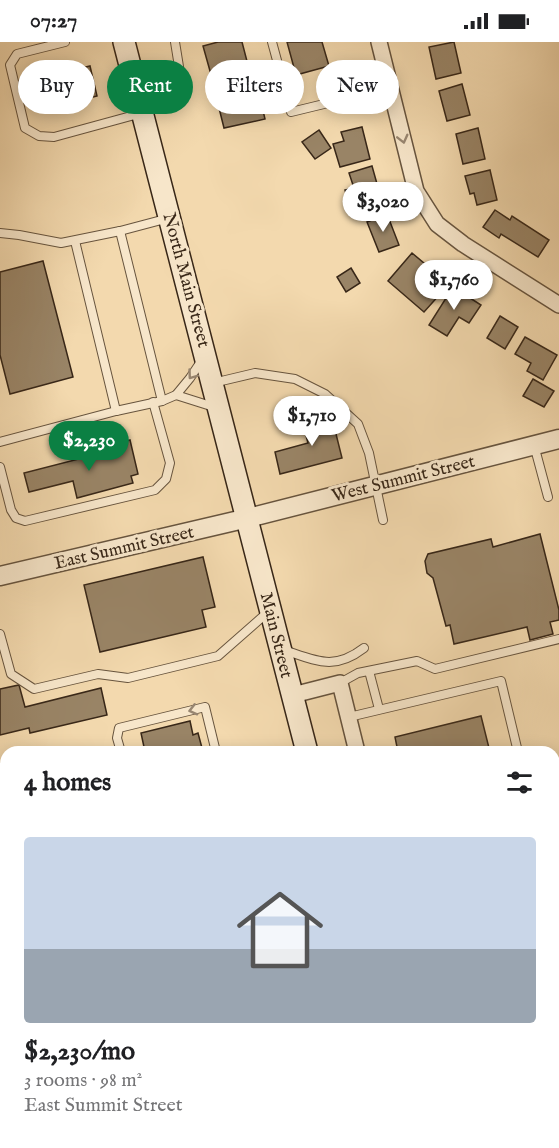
<!DOCTYPE html>
<html lang="en">
<head>
<meta charset="utf-8">
<style>
	:root { --surface:#fff; --page:#f2f2f2; --text:#202124; --muted:#757577; --accent:#0b8043 }
	body { margin:0; font-family:"IM FELL English",serif; background:var(--page); color:var(--text); height:100vh; display:flex; flex-direction:column; font-size:22px; white-space:nowrap }
	* { box-sizing:border-box; margin:0 }
	p { font-size:20px; color:var(--muted) }
	.icon { flex:none; width:33px; height:33px; fill:none; stroke:currentColor; stroke-width:2; stroke-linecap:round; stroke-linejoin:round }
	.map { position:relative; flex:1; overflow:hidden }
	.sheet { position:absolute; left:0px; top:704px; width:560px; height:404px; display:flex; flex-direction:column; background:var(--surface); border-radius:18px 18px 0 0; box-shadow:0 3px 15px #0003 }
	.sheet>* { flex:none }
	.banner { position:absolute; left:18px; top:18px; width:524px; height:54px; display:flex; gap:12px }
	.price { position:absolute; translate:-50% -51px; padding:0 14px; border-radius:21px; background:#fff; color:#222; font-size:20px; line-height:39px; filter:drop-shadow(0 2px 3px #0008) }
	.price::after { content:''; position:absolute; left:50%; top:36px; width:18px; height:14px; margin-left:-9px; background:inherit; clip-path:polygon(0 0,100% 0,50% 100%) }
	.price.active { background:var(--accent); color:#fff }
	ul { padding:0; list-style:none }
	li { display:grid; align-content:center; gap:12px; height:318px; padding:0 24px }
	li span { display:grid; place-items:center; height:186px; border-radius:6px; color:#555 }
	li>.icon { margin-inline-start:auto }
	span .icon { width:108px; height:108px; fill:#fffc; stroke-width:1 }
	li b { font-size:26px }
	h2 { display:flex; justify-content:space-between; align-items:center; height:72px; padding:0 24px; font-size:26px }
	.tag { padding:0 21px; border-radius:27px; background:var(--surface); box-shadow:0 3px 15px #0003; font-size:21px; line-height:54px }
	.tag.active { background:var(--accent); color:#fff }
	.status { display:flex; justify-content:space-between; align-items:center; height:42px; padding:0 30px; background:var(--surface); direction:ltr }
	.status svg { height:16px; fill:currentColor }
	.map>svg:first-child { display:block }
	.building { fill:#998466; stroke:#382718; stroke-width:1.5 }
	.lines { fill:none; stroke-linecap:round; stroke-linejoin:round }
	.service-casing { stroke:#67543e; stroke-width:10 }
	.minor-casing { stroke:#67543e; stroke-width:18 }
	.tertiary-casing { stroke:#67543e; stroke-width:21 }
	.secondary-casing { stroke:#382718; stroke-width:24 }
	.service { stroke:#f7e6ca; stroke-width:8 }
	.minor { stroke:#f7e6ca; stroke-width:15 }
	.tertiary { stroke:#f7e6ca; stroke-width:18 }
	.secondary { stroke:#f7e6ca; stroke-width:21 }
	.oneway { stroke:#988671 }
	.labels { text-anchor:middle; stroke-width:6; stroke-linejoin:round; paint-order:stroke }
	.street-label { font-size:18px; fill:#382718; stroke:#f7e6ca }
</style>
</head>
<body>
<div class="status"><b>07:27</b><svg viewBox="0 0 49 12"><path d="M0 12V9h3v3zM5 12V6h3v6zM10 12V3h3v9zM15 12V0h3v12zM26 1h20v11H26zM47 4h2v5h-2z"/></svg></div>
<div class="map">
<svg width="559" height="1106" viewBox="0 0 559 1106">
	<rect width="100%" height="100%" fill="#f3d9ae"/>
	<filter id="stains"><feTurbulence type="fractalNoise" baseFrequency=".00333" numOctaves="4"/><feColorMatrix values="0 0 0 0 .2 0 0 0 0 .09 0 0 0 0 .02 0 0 0 .5 -.17"/></filter>
	<radialGradient id="worn" r=".72"><stop offset=".6" stop-color="#630" stop-opacity="0"/><stop offset="1" stop-color="#630" stop-opacity=".3"/></radialGradient>
	<g class="building">
		<path d="M218,0H242L249,27L212,36L203,4Z"/>
		<path d="M287,0H322L329,24L296,33Z"/>
		<path d="M454,0L461,31L436,37L429,5Z"/>
		<path d="M90,24L97,54L55,65L52,52L46,53L41,36Z"/>
		<path d="M462,42L470,73L447,79L439,49Z"/>
		<path d="M260,56L265,77L224,86L219,66Z"/>
		<path d="M362,85L370,117L340,125L333,102L344,99L341,90Z"/>
		<path d="M478,86L485,117L463,122L456,92Z"/>
		<path d="M319,88L331,106L315,117L302,100Z"/>
		<path d="M372,124L381,156L350,166L345,148L354,146L349,131Z"/>
		<path d="M490,128L497,158L477,163L474,151L470,152L465,134Z"/>
		<path d="M495,168L510,178L512,174L549,198L538,215L501,192L499,196L483,185Z"/>
		<path d="M387,172L399,203L379,210L367,180Z"/>
		<path d="M412,211L449,242L424,270L388,239Z"/>
		<path d="M43,219L73,335L10,352L0,313V230Z"/>
		<path d="M351,226L360,241L346,250L337,235Z"/>
		<path d="M453,245L481,263L469,281L459,275L447,294L429,283Z"/>
		<path d="M500,274L518,285L505,307L487,296Z"/>
		<path d="M525,295L557,313L543,338L527,329L531,321L515,312Z"/>
		<path d="M533,337L554,349L544,365L523,354Z"/>
		<path d="M331,372L342,416L280,432L275,410L308,401L302,379Z"/>
		<path d="M130,398L138,432L131,434L133,441L77,456L73,439L29,450L24,431L106,410L105,405Z"/>
		<path d="M540,492L559,568V578L550,580L553,592L530,598L527,585L454,602L450,583L446,584L433,536L427,531L425,519L428,512L491,497L493,505Z"/>
		<path d="M203,515L215,565L202,568L206,585L100,610L84,543Z"/>
		<path d="M19,643L25,665L101,646L107,673L30,691L29,686L0,693V647Z"/>
		<path d="M481,674L490,710H398L395,695Z"/>
		<path d="M190,679L193,693L198,691L202,706L196,707L197,710H140L139,706L144,705L141,691Z"/>
		<path d="M559,888V932L554,933V889Z"/>
		<path d="M554,985H557L559,995V1005L554,1006Z"/>
		<path d="M5,1087L6,1101H9L10,1106H0V1089Z"/>
		<path d="M142,1101H213L214,1106H143Z"/>
		<path d="M276,1101H311L290,1106H278Z"/>
	</g>
	<g class="lines">
		<defs>
			<g id="service">
				<path d="M65,0L17,12L10,23L25,86L39,94L54,95L142,71"/>
				<path d="M272,0L291,70L390,46"/>
				<path d="M139,51L178,44L181,37L175,0"/>
				<path d="M120,189L162,359"/>
				<path d="M0,191L19,193L61,201L120,189L169,176"/>
				<path d="M75,199L116,369"/>
				<path d="M213,341L255,331L295,337L325,352L358,382L369,411L383,478"/>
				<path d="M176,353L214,365"/>
				<path d="M0,400L116,369L162,359L176,353L190,336L202,318"/>
				<path d="M534,403L548,455"/>
				<path d="M0,425L11,468L16,476L25,479L155,448L166,437L170,421L153,360"/>
				<path d="M0,592L11,632L34,647L98,632L128,636L218,614L268,570"/>
				<path d="M284,608C317,619 334,629 364,606"/>
				<path d="M369,629L379,667"/>
				<path d="M340,641L358,631L417,619L435,627L559,597"/>
				<path d="M349,675L501,639L518,710"/>
				<path d="M121,710L117,696L119,686L205,665L216,710"/>
				<path d="M0,770L6,769"/>
				<path d="M0,816L6,815"/>
				<path d="M0,904L6,907"/>
				<path d="M245,1101L246,1106"/>
				<path d="M358,1106L378,1101"/>
			</g>
			<g id="minor">
				<path d="M379,0L416,149L437,182L463,202L559,263"/>
				<path d="M293,653L340,641L357,710"/>
				<path d="M455,1101L456,1106"/>
			</g>
			<path id="tertiary" d="M0,534L248,476L559,397"/>
			<g id="secondary">
				<path d="M124,0L307,710"/>
				<path d="M408,1101L409,1106"/>
			</g>
		</defs>
		<use href="#service" class="service-casing"/>
		<use href="#minor" class="minor-casing"/>
		<use href="#tertiary" class="tertiary-casing"/>
		<use href="#secondary" class="secondary-casing"/>
		<use href="#service" class="service"/>
		<use href="#minor" class="minor"/>
		<use href="#tertiary" class="tertiary"/>
		<use href="#secondary" class="secondary"/>
	</g>
	<defs><path id="oneway-chevron" d="M-2-3.5L2.5 0L-2 3.5" fill="none" stroke-width="1.6" stroke-linecap="round" stroke-linejoin="round" transform="scale(1.5)"/></defs>
	<g class="oneway">
		<use href="#oneway-chevron" transform="translate(403 97) rotate(76)"/>
		<use href="#oneway-chevron" transform="translate(192 333) rotate(126)"/>
		<use href="#oneway-chevron" transform="translate(193 668) rotate(166)"/>
	</g>
	<g class="labels">
		<g class="street-label">
			<text transform="translate(187 238) rotate(75)" y="6">North Main Street</text>
			<text transform="translate(403 436) rotate(-14)" y="6">West Summit Street</text>
			<text transform="translate(124 505) rotate(-13)" y="6">East Summit Street</text>
			<text transform="translate(277 593) rotate(76)" y="6">Main Street</text>
		</g>
	</g>
	<rect width="100%" height="100%" filter="url(#stains)"/>
	<rect width="100%" height="100%" fill="url(#worn)"/>
</svg>
<b class="price" style="left:383px;top:191px">$3,020</b>
<b class="price" style="left:454px;top:269px">$1,760</b>
<b class="price" style="left:312px;top:405px">$1,710</b>
<b class="price active" style="left:89px;top:430px">$2,230</b>
<div class="banner">
<a class="tag">Buy</a>
<a class="tag active">Rent</a>
<a class="tag">Filters</a>
<a class="tag">New</a>
</div>
<section class="sheet">
<h2>4 homes<svg class="icon" aria-label="filters" viewBox="0 0 24 24"><path d="M4 7h16M4 17h16"/><circle cx="9" cy="7" r="2"/><circle cx="15" cy="17" r="2"/></svg></h2>
<ul>
<li><span style="background:linear-gradient(#c9d6e8 60%,#9aa5b1 0)"><svg class="icon" aria-label="home" viewBox="0 0 24 24"><path d="M3 11l9-7 9 7M6 9v11h12V9"/></svg></span><div><b>$2,230/mo</b><p>3 rooms · 98 m²</p><p>East Summit Street</p></div></li>
</ul>
</section>
</div>
</body>
</html>
